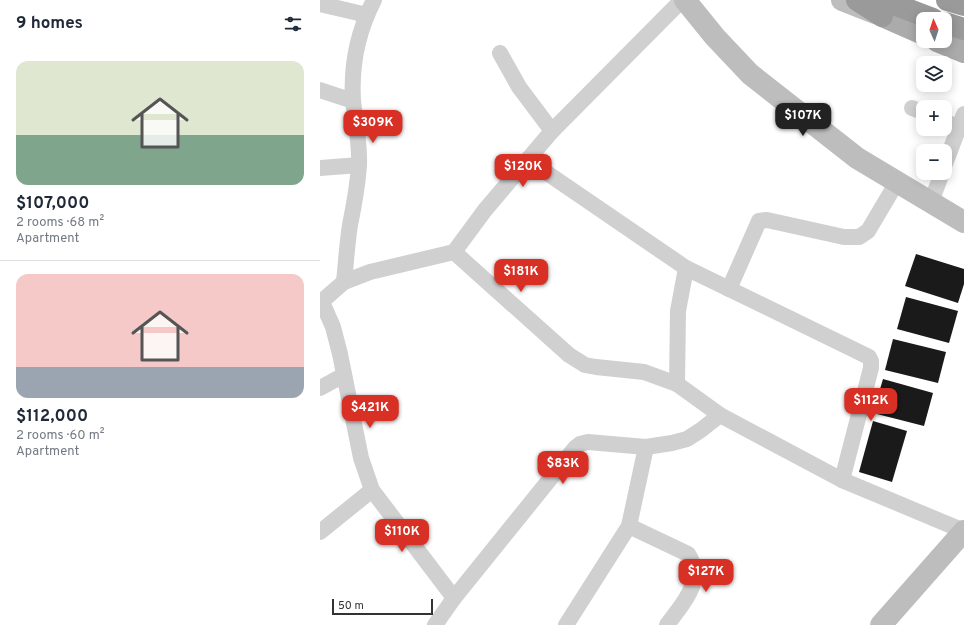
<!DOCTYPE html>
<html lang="en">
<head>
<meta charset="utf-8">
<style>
	:root { --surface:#fff; --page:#f6f6f7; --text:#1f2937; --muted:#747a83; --line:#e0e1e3; --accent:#d93025 }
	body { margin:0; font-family:Overpass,sans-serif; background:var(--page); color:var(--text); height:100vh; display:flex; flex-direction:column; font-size:15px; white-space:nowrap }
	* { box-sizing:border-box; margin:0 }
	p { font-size:13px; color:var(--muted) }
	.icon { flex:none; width:22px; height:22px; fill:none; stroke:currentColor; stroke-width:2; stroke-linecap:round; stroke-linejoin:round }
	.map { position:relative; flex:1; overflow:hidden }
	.side { display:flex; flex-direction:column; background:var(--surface); width:320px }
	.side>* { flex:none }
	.needle { width:26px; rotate:357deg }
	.fabs { position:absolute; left:596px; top:12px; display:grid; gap:8px }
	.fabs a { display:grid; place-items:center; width:36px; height:36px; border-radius:8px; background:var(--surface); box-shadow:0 2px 10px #0003; font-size:20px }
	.scale { position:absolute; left:12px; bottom:10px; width:101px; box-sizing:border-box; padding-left:4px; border:2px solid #333; border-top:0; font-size:11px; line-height:14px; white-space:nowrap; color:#333; -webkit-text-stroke:3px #fff; paint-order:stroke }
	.price { position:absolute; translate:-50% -34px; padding:0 9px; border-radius:8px; background:var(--accent); color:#fff; font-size:13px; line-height:26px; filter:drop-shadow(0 1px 2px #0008) }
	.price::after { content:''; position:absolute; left:50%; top:24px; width:12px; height:9px; margin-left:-6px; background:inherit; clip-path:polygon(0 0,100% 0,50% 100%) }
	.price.on { background:#222; color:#fff }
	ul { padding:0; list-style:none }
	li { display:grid; align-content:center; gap:8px; height:212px; padding:0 16px }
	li+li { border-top:1px solid var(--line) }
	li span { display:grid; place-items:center; height:124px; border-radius:12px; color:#555 }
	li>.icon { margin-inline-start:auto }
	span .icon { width:72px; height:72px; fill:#fffc; stroke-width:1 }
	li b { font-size:17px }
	h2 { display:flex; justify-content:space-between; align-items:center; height:48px; padding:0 16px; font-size:17px }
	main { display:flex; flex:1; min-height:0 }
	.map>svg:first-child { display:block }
	.building { fill:#1a1a1a }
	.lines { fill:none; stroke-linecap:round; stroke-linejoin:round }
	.street { stroke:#d0d0d0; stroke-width:16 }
	.secondary { stroke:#bdbdbd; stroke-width:22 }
	.primary { stroke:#ababab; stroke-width:22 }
	.highway { stroke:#9a9a9a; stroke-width:22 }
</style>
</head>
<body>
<main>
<section class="side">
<h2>9 homes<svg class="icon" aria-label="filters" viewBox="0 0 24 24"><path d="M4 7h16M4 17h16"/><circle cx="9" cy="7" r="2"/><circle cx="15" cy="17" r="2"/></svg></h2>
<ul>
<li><span style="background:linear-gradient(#dfe7d0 60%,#7fa58c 0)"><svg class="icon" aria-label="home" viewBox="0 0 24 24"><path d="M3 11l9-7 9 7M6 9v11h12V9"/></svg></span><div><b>$107,000</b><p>2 rooms · 68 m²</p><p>Apartment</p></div></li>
<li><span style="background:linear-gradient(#f6c9c9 75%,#9aa5b1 0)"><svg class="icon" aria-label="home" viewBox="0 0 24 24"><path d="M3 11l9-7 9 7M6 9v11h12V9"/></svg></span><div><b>$112,000</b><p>2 rooms · 60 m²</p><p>Apartment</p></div></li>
</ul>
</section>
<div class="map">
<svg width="644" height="625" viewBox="0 0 644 625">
	<rect width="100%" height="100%" fill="#fff"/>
	<g class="building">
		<path d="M596,254L644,269V284L638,303L585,286Z"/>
		<path d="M586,297L638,311L629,343L577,329Z"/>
		<path d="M573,339L626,352L618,383L565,370Z"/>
		<path d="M563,379L613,393L604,426L553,413Z"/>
		<path d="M553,421L587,431L572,482L539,472Z"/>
	</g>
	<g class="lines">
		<g class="street">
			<path d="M0,4L47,15"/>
			<path d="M180,53L199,87L232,131"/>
			<path d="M0,90L33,101"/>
			<path d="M592,108L603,112"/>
			<path d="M625,122L639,127"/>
			<path d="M208,160L366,268L549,357L551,361V368L522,480"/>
			<path d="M625,164L644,114"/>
			<path d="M0,168L39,165"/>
			<path d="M611,202L622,173"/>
			<path d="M134,252L249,355L265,365L276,367L324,372L357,384L358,311L366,268"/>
			<path d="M24,282C26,263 27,244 30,225C34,205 38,185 39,164C40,143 35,122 33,100C31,66 38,31 54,0"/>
			<path d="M409,289L439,221L447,220L524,237H539L548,231L577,182"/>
			<path d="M2,302L13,327L20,354L41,458L52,490L134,598"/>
			<path d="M0,303L24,282L50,272L134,252L165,210L232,131L362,0"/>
			<path d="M357,384L400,415L522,480L644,531"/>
			<path d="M0,388L24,375"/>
			<path d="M309,526L368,554C386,581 362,604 347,625"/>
			<path d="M0,532L52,490"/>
			<path d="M115,625L134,598L255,448L260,444L268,442L326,447L352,443L367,439L381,430L400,415"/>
			<path d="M246,625L309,526L326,447"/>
		</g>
		<g class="secondary">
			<path d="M365,0L395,37L430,74L537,158L644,222"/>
			<path d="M522,0L555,13"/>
			<path d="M561,625L644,531"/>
		</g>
		<g class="primary">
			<path d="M562,16L603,34"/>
			<path d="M617,41L644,52"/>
		</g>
		<g class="highway">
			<path d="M537,0L562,16"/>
			<path d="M563,0L613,19"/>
			<path d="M627,0L644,5"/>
			<path d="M625,23L644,29"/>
		</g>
	</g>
</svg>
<div class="fabs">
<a><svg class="needle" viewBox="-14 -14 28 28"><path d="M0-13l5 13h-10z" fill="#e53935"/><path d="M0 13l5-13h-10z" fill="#747a83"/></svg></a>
<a><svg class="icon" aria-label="layers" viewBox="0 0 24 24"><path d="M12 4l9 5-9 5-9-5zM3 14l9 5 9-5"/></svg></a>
<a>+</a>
<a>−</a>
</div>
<div class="scale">50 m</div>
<b class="price on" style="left:483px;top:137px">$107K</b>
<b class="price" style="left:53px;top:144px">$309K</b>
<b class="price" style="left:203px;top:188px">$120K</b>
<b class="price" style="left:201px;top:293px">$181K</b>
<b class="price" style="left:551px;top:422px">$112K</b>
<b class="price" style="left:50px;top:429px">$421K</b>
<b class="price" style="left:243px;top:485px">$83K</b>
<b class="price" style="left:82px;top:553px">$110K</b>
<b class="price" style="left:386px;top:593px">$127K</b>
</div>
</main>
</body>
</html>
